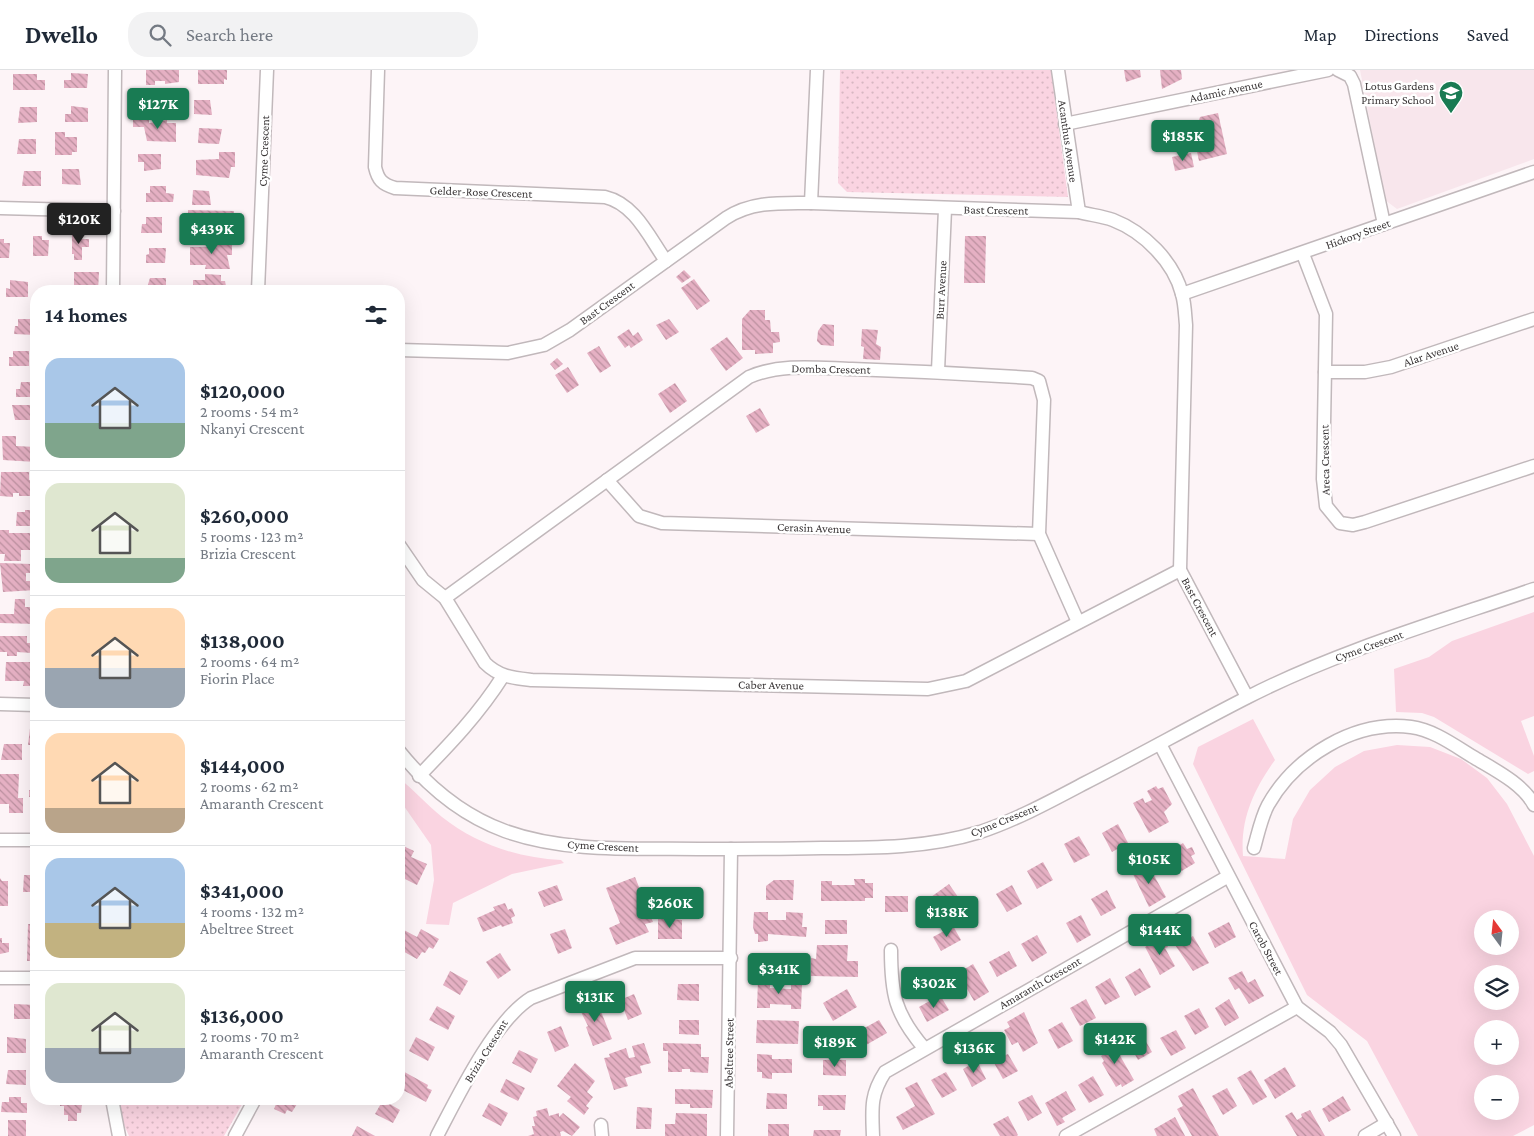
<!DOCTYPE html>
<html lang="en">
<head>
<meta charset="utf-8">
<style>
	:root { --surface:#fff; --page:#f2f2f3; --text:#1f2937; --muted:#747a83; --line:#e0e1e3; --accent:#197b53 }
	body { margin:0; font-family:"Crimson Pro",serif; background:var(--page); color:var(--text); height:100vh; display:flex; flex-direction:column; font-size:19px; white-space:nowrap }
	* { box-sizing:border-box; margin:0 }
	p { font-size:16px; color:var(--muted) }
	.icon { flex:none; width:28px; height:28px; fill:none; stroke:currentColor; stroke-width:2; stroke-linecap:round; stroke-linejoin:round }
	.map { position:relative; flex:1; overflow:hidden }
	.details { position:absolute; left:30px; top:215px; width:375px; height:820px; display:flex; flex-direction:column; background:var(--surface); border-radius:20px; box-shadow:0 5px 20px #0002 }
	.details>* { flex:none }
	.needle { width:32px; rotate:345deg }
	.buttons { position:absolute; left:1474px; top:840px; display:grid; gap:10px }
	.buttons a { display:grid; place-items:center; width:45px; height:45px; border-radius:50%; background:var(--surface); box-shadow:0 5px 20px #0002; font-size:25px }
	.price { position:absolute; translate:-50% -42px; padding:0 11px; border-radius:5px; background:var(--accent); color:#fff; font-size:16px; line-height:32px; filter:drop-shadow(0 1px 2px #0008) }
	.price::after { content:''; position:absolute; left:50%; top:30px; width:15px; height:11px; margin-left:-8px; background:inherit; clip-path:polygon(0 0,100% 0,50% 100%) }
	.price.active { background:#222; color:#fff }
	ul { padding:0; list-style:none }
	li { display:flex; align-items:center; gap:15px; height:125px; padding:0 15px }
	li+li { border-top:1px solid var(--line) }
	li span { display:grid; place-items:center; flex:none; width:140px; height:100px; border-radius:15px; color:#555 }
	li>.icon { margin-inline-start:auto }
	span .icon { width:60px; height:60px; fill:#fffc; stroke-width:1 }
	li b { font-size:21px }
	h2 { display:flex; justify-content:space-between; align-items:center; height:60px; padding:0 15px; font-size:21px }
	header { display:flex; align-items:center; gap:30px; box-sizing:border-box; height:70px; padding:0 25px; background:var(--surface); border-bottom:1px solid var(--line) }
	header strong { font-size:24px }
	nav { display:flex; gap:28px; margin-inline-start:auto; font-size:18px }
	.search { width:350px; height:45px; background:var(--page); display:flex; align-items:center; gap:12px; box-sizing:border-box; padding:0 18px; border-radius:20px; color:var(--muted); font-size:19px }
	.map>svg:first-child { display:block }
	.built { fill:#f8e6ec }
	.grass { fill:#fad4e1; fill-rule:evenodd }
	.park { fill:url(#park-dots) }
	.building { fill:url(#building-back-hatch) }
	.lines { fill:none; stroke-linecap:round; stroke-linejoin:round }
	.minor-casing { stroke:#c1b8bb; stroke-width:15 }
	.minor { stroke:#fff; stroke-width:12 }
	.labels { text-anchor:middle; stroke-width:5; stroke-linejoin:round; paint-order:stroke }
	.poi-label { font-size:12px; fill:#3b3738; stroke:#fff; text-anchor:end }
	.street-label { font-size:12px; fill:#3b3738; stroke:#fff }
</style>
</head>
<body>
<header>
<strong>Dwello</strong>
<div class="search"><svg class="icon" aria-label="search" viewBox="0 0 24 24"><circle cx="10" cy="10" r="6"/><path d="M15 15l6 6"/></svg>Search here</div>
<nav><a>Map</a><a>Directions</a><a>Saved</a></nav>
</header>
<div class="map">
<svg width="1534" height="1066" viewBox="0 0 1534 1066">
	<defs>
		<pattern id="park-dots" width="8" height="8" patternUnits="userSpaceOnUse" patternTransform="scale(1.25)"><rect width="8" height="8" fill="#fad4e1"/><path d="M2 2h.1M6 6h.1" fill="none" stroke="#d7b7c2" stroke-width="1.8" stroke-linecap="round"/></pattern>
		<pattern id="building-back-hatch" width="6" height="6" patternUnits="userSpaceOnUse" patternTransform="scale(1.25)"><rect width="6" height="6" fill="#e5b0c3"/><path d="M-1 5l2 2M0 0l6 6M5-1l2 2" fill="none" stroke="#bb909f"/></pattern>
	</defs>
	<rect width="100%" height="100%" fill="#fdf4f7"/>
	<path class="built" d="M1360,0H1534V89L1397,139L1385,130Z"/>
	<g class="grass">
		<path d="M1534,542V646L1521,651L1534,686V701L1528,704L1434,647L1422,643L1396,642L1394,599L1429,587L1452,571Z"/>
		<path d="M1253,649L1275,690C1254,719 1240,749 1243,786L1285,789L1293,749L1310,720L1335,697L1364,681L1397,675L1430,677L1461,689L1487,708L1507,734L1534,786V1055L1513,1066H1418L1367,971L1307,925L1193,694L1198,677ZM1482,849H1510V876H1482ZM1482,904H1510V931H1482ZM1482,959H1510V986H1482ZM1482,1014H1510V1041H1482Z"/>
		<path d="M399,708C414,720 427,735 442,747C476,774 518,788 561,790L564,793L512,804L453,833L449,855L426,854L434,810L431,775L399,729Z"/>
	</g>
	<g class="park">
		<path d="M840,0H1051L1068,127L847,122L838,113Z"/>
		<path d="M118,1029H245L224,1066H129L121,1048Z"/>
	</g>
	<g class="building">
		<path d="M146,0H179V12L165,14V11H155V15H146Z"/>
		<path d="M198,0H227V10L224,9V14H198Z"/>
		<path d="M1124,0H1140L1141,7L1126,12Z"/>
		<path d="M1160,0H1181L1182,9L1162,19Z"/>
		<path d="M71,3L88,4L87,18H64V10H71Z"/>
		<path d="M13,4H37V10H45V20H13Z"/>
		<path d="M133,27L164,28L163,43H138V40H133Z"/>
		<path d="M194,30H210L212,45L194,44Z"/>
		<path d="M71,36L88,38V52H65V44H71Z"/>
		<path d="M20,37H37V52L18,53Z"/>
		<path d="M1218,43L1227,84L1199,91L1194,67L1200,47Z"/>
		<path d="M133,49H149V53L167,50V53H176V72L147,71L144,57H133Z"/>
		<path d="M199,58L222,59L219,74L198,73Z"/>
		<path d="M55,62H65V67H77V82H72V85H55Z"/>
		<path d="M19,69H36V84H17Z"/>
		<path d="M219,82H235V97H231L229,108L196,105V90L219,89Z"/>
		<path d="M1191,83L1194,97L1175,101L1172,87Z"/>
		<path d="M138,84H161V99L144,101V92H138Z"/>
		<path d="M62,99H79L81,115L62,114Z"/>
		<path d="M24,101H41V116H22Z"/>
		<path d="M150,116H166V123L174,124L173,132H146V123H150Z"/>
		<path d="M193,120L209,121L211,135H192Z"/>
		<path d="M188,140L234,141L233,153H229V165L188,164Z"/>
		<path d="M146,147H162V163H141L142,154H146Z"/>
		<path d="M72,162H83L82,169H89V177H82V190H74V184H72Z"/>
		<path d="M33,166H42V170H49L48,186H33Z"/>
		<path d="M965,166H986L985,213H964Z"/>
		<path d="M0,169H4V173H10L9,188H0Z"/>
		<path d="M214,170L232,171V185H227L230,199H205L206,195H190V177H214Z"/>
		<path d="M149,178H166L165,193H146V185L149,184Z"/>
		<path d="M684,200L691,207L682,213L676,207Z"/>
		<path d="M74,202H99L98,221H57V215L74,216Z"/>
		<path d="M205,204L221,205V211H225L227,221H185V215H193V210H205Z"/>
		<path d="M150,208H166V221H146Z"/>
		<path d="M694,209L710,231L697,240L681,218Z"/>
		<path d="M10,210L28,212V227H6V218L10,219Z"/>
		<path d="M750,240H765V250H770L771,262H779L780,272L773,273V283L755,284V280H742V249Z"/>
		<path d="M18,249H35V265L14,264L15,256H18Z"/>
		<path d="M669,249L679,262L666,270L656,255Z"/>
		<path d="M823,254L834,255V276L821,275L817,271L818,261Z"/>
		<path d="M629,259L633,266L638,262L643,270L631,278L629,275L625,278L617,267Z"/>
		<path d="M862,259L878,260L876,274L881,277L880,290L863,289L864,277L861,276Z"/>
		<path d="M727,267L743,288L726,301L710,279Z"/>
		<path d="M599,276L611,296L600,303L587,283Z"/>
		<path d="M13,281H29V296H9V287H13Z"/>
		<path d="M557,288L563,294L555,300L550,294Z"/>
		<path d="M568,297L579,315L567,323L555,305Z"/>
		<path d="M21,312H36V327H16V319H20Z"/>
		<path d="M675,313L687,331L670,343L658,324Z"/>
		<path d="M12,335H32V350H15Z"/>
		<path d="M760,338L770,355L756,363L746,346Z"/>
		<path d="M2,366H16V376L36,377V392L3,390Z"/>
		<path d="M1,402H29V410H36V426H19V423H13V427L0,426Z"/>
		<path d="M25,440H34V456H16L17,442H25Z"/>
		<path d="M0,460H9V463H36V480H21V491H4L5,484H0Z"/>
		<path d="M0,493L32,494V503H26V511H34V505H36V520L3,522Z"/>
		<path d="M15,529H25V537H36V554L0,553V544H14Z"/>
		<path d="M0,566H27V573H32V583L17,582V586H7V582H0Z"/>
		<path d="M6,592H36V611H32V616H23L24,611H5Z"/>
		<path d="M31,650H36V690H30V675H28Z"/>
		<path d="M4,674H22V690H1Z"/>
		<path d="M0,704H19L18,728H23V743H9V734H0Z"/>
		<path d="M34,706H36V734H34V727H29V720H34Z"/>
		<path d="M1156,716L1158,719L1163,717L1172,734L1164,742L1169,752L1149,763L1133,733L1143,728L1145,733L1152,730L1147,721Z"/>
		<path d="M1118,754L1128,773L1112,782L1102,763Z"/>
		<path d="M1079,766L1090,785L1074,793L1064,774Z"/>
		<path d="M1183,773L1187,779L1192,777L1195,784L1191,786L1195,793L1175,805L1172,800L1170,802L1163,790L1177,782L1175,778Z"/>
		<path d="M399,774L414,781L411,787L427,794L417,815L405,809L402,816L399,815Z"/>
		<path d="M1043,792L1053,810L1037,819L1027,801Z"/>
		<path d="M1147,793L1166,827L1149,837L1132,802Z"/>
		<path d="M24,805H36L35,822H23Z"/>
		<path d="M635,807L653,852L645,854L649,862L616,875L609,858L620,853L606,818Z"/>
		<path d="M0,808L2,811H8V836H0Z"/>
		<path d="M854,809H865V813H873V828H865V831H821V811H832V815H855Z"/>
		<path d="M774,810H794L793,830H766V816Z"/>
		<path d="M949,814L958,827L940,840L931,827Z"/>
		<path d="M557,815L563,830L544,837L538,822Z"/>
		<path d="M1012,815L1022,834L1007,842L996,824Z"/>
		<path d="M1107,820L1116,838L1101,846L1091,829Z"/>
		<rect x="885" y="826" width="23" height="16"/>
		<path d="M399,830L405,831L404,843H399Z"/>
		<path d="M505,833L508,840L512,838L515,846L511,848L513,853L502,857L501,855L483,862L477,848L495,840L493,837Z"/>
		<path d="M754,842H768V850H786V842L803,843L802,857H807L806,867L768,864V871L758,872V864H755L753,857Z"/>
		<path d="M1081,845L1091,865L1077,873L1066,853Z"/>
		<path d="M658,848L682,850V869H658Z"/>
		<rect x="825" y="850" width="22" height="14"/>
		<path d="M1229,852L1236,867L1215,878L1208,863Z"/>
		<path d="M28,854H36V891H27Z"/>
		<path d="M953,856L961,870L941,881L933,867Z"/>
		<path d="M421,859L439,869L433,879L429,877L425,883L422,882L417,889L399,879V871L404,860L417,867Z"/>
		<path d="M565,859L572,878L558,884L550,864Z"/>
		<path d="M1037,865L1047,883L1032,892L1021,874Z"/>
		<path d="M1193,866L1209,893L1193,901L1175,875Z"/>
		<path d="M0,868H2V873H9V882L0,884Z"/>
		<path d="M1162,868L1168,877L1165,878L1175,896L1160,905L1145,877Z"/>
		<path d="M817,875H848L847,891H858V907L811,906V888L816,889Z"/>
		<path d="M1009,881L1017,896L997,907L989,892Z"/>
		<path d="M500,883L511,900L498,909L486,892Z"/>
		<path d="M768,885H788V900H767Z"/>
		<path d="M973,894L989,922L974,931L958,903Z"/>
		<path d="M1140,898L1151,917L1135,926L1125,907Z"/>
		<path d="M450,901L468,911L460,925L443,915Z"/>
		<path d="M1242,901L1248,913L1255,909L1264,926L1249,934L1239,918L1235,920L1228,908Z"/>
		<path d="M1110,908L1120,927L1105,935L1095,917Z"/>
		<path d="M758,910H770V918L791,919V913H802L801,939H791V935L770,934V938H757Z"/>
		<path d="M678,914H699V931L677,930Z"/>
		<path d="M847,919L857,937L833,951L823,933Z"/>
		<path d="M634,924L642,944L628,950L620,930Z"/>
		<path d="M940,925L949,940L927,952L919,937Z"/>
		<path d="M596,929L612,969L593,976L586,957L588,956L578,936Z"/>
		<path d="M1086,929L1096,948L1080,956L1070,938Z"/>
		<path d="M1229,929L1239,948L1225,956L1215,938Z"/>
		<path d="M14,934L36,935V946L33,945V949H14Z"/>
		<path d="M437,936L455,946L448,960L429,950Z"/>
		<path d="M1199,938L1209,957L1195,965L1184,946Z"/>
		<path d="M1024,942L1038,973L1023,982L1018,972L1012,975L1004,960L1010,957L1007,952Z"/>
		<path d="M679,950H699V965L679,964Z"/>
		<path d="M757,950L799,951L798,974L756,973Z"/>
		<path d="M879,950L887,963L866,975L859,961Z"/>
		<path d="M1062,952L1073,971L1058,979L1048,960Z"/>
		<path d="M561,956L569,976L555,982L547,962Z"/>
		<path d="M1176,960L1186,978L1171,986L1160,968Z"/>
		<path d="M1141,963L1152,982L1138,990L1127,970Z"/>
		<path d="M7,967L26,969V983H7Z"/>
		<path d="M416,967L435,977L428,991L409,981Z"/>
		<path d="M1111,970L1134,1010L1122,1017L1121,1014L1116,1017L1102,993L1104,991L1101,986L1104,984L1100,976Z"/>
		<path d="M644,973L651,993L640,996L642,1003L625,1008L628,1016L614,1020L604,988L610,987L609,984L626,978L629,988L635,987L632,976Z"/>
		<path d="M663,973L701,974V987H709L708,1003L690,1002V999H682V1002H668V981H663Z"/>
		<path d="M519,980L538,989L531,1003L512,993Z"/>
		<path d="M757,984L772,985V989H792V1003H772V1009L762,1008V1002H757Z"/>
		<path d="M1008,984L1018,1001L1003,1009L993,991Z"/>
		<path d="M823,990H846V1006L823,1005Z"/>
		<path d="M977,991L986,1009L972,1017L963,999Z"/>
		<path d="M575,993L595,1011L587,1022L593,1027L586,1036L589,1038L584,1045L567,1031L571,1027L557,1016Z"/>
		<path d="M1285,997L1296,1016L1275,1029L1264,1010Z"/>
		<path d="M399,999L428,1015L427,1018L432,1020L426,1032L399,1018Z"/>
		<path d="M8,1000H26V1015L6,1014Z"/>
		<path d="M1251,1000L1267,1027L1253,1035L1237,1008Z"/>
		<path d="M946,1002L957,1020L942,1028L931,1010Z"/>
		<path d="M1093,1006L1104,1025L1089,1033L1078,1015Z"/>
		<path d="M506,1009L525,1018L518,1031L500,1022Z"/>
		<path d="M917,1012L935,1044L903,1060L896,1047L915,1036L905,1018Z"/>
		<path d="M1193,1018L1219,1066H1192L1177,1039L1183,1036L1178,1026Z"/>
		<path d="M1227,1018L1237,1036L1223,1045L1212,1026Z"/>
		<path d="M675,1019L713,1020L712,1038H690V1034H675Z"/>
		<path d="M1066,1021L1076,1040L1062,1048L1065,1052L1057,1056L1045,1033Z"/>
		<path d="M767,1023L787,1024V1039H766Z"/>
		<path d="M818,1025H846L845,1040H823V1036H818Z"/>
		<path d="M1032,1025L1042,1043L1028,1051L1018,1032Z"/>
		<path d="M1343,1026L1351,1040L1329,1052L1322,1039Z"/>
		<path d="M9,1027H21V1033H27V1043L1,1042L2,1032H9Z"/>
		<path d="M60,1029H77V1034H82L81,1043H77V1051H68V1045H64V1036H60Z"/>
		<path d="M272,1029H287L297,1034L292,1042L287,1040L285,1044L274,1039L276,1034L271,1031Z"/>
		<path d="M383,1030L400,1040L393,1053L375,1044Z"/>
		<path d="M489,1033L508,1043L501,1056L482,1046Z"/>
		<path d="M637,1037L652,1038L651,1059H636Z"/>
		<path d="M547,1038L549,1046L559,1043V1047L563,1043L580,1057L572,1066L563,1061L560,1062L561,1066H528L534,1064L532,1056H535L533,1047L537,1046L536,1041Z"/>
		<path d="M1310,1040L1325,1066H1297L1285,1046L1292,1042L1297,1050L1302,1047L1301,1044Z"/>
		<path d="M676,1043L707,1044V1066H665V1054H675Z"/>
		<path d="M1008,1046L1018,1065L1017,1066H1000L993,1054Z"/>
		<path d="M1175,1047L1185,1066H1157L1154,1059Z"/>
		<rect x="8" y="1050" width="18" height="16"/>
		<rect x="768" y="1054" width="21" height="12"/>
		<path d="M357,1056L375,1066H352Z"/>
		<path d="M814,1060H841L840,1066H813Z"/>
	</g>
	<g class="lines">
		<defs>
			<g id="minor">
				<path d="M378,0L375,97C378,110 382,114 395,118L605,127C635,134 649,167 666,191"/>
				<path d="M1058,0L1079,142"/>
				<path d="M1338,0L1350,6L1354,14L1384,154"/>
				<path d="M1065,54L1328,0"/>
				<path d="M811,133L817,0"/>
				<path d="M0,138L114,141"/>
				<path d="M1303,184L1326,244L1323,409L1326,436L1340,453L1353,455L1365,452L1534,396"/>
				<path d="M113,221L115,0"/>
				<path d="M258,221L267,0"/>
				<path d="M1182,224L1534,102"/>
				<path d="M399,280L508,283L544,275L570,260L726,148C752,131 781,133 811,133L1079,142C1090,145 1102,146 1113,150C1144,162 1174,192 1182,224C1185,234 1185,245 1186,255L1180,500L1247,627"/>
				<path d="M938,301L945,139"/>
				<path d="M1325,302H1365L1391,297L1534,249"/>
				<path d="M607,410L639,446L662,453L1039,464"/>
				<path d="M399,475L423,510L445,528L485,593C499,607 514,608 532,610L928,619L966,611L1180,500"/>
				<path d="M445,528L749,307C781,293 818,298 852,299C912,301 972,304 1032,308L1039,311L1044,330L1039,464L1078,552"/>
				<path d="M0,634L36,635"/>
				<path d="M1160,674L1297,937L1330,962L1341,975L1394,1066"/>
				<path d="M399,681C428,717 461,745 505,761C566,783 636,778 699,779C740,779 781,779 822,778C876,778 928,778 980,762C1016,750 1051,731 1085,713C1140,685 1193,655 1248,627C1338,581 1438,552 1534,519"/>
				<path d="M419,706C450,674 479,644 503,606"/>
				<path d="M0,770H36"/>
				<path d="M1254,778C1258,764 1261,748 1268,735C1295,687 1354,650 1411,657C1434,660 1455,676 1475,688C1495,700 1523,714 1534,735"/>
				<path d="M891,880C891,924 895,944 924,978"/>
				<path d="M0,908H36"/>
				<path d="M112,1029L119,1066"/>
				<path d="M601,1055L602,1066"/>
				<path d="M235,1066L255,1029"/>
				<path d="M437,1066C458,1026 494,951 531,928L635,888H731"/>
				<path d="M727,1066L731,779"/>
				<path d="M873,1066C872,1039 870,1025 885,1002L1227,807"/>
				<path d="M1066,1066L1297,937"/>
				<path d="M1365,1066L1387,1053"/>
			</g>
		</defs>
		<use href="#minor" class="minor-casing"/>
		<use href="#minor" class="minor"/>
	</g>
	<defs>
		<symbol id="school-pin" viewBox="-11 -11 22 30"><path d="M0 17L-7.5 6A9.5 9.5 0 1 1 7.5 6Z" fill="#197b53" stroke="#fff"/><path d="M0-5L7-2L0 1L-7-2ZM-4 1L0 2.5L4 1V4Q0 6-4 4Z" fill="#fff"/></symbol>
	</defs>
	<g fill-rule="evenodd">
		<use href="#school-pin" x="1437" y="9" width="28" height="38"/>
	</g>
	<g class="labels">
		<g class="poi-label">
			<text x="1434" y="20">Lotus Gardens<tspan x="1434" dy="14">Primary School</tspan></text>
		</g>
		<g class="street-label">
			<text transform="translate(1226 21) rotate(-12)" y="4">Adamic Avenue</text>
			<text transform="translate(1068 71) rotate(82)" y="4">Acanthus Avenue</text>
			<text transform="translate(264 81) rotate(-88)" y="4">Cyme Crescent</text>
			<text transform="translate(481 122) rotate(2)" y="4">Gelder-Rose Crescent</text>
			<text transform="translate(996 140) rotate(1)" y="4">Bast Crescent</text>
			<text transform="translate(1358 164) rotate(-20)" y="4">Hickory Street</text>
			<text transform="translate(941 220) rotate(-87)" y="4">Burr Avenue</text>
			<text transform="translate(607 233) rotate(-36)" y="4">Bast Crescent</text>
			<text transform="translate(1431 284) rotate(-18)" y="4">Alar Avenue</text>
			<text transform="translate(831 299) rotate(1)" y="4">Domba Crescent</text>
			<text transform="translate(1325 390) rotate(-91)" y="4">Areca Crescent</text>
			<text transform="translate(814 458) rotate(2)" y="4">Cerasin Avenue</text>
			<text transform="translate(1200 537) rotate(62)" y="4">Bast Crescent</text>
			<text transform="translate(1369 576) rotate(-20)" y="4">Cyme Crescent</text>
			<text transform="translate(771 615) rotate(1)" y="4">Caber Avenue</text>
			<text transform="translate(1004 750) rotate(-22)" y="4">Cyme Crescent</text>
			<text transform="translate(603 776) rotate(3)" y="4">Cyme Crescent</text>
			<text transform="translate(1266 878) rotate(62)" y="4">Carob Street</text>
			<text transform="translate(1040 913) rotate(-30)" y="4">Amaranth Crescent</text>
			<text transform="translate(486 981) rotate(-58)" y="4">Brizia Crescent</text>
			<text transform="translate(729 983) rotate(-89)" y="4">Abeltree Street</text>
		</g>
	</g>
</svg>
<div class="buttons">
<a><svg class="needle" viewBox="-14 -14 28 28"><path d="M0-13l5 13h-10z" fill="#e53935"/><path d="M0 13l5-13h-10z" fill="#747a83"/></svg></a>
<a><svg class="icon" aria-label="layers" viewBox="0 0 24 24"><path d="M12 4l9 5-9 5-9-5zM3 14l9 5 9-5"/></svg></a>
<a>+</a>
<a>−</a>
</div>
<b class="price" style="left:158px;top:60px">$127K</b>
<b class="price" style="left:1183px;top:92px">$185K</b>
<b class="price active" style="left:79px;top:175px">$120K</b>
<b class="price" style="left:212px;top:185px">$439K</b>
<b class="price" style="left:1149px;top:815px">$105K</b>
<b class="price" style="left:670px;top:859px">$260K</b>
<b class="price" style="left:947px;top:868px">$138K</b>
<b class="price" style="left:1160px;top:886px">$144K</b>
<b class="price" style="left:779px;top:925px">$341K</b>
<b class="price" style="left:934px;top:939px">$302K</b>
<b class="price" style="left:595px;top:953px">$131K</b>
<b class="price" style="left:1115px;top:995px">$142K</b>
<b class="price" style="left:835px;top:998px">$189K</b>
<b class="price" style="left:974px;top:1004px">$136K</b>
<section class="details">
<h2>14 homes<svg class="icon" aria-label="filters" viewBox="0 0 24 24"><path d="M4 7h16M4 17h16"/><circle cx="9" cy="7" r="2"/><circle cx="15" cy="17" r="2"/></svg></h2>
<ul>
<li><span style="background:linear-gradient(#a9c7e8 65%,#7fa58c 0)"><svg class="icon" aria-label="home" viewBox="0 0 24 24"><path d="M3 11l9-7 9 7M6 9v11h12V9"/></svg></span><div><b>$120,000</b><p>2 rooms · 54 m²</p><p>Nkanyi Crescent</p></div></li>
<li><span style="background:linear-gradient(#dfe7d0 75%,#7fa58c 0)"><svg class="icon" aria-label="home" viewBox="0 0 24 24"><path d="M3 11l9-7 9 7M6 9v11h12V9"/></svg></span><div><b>$260,000</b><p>5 rooms · 123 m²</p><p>Brizia Crescent</p></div></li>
<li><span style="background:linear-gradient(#ffd9b3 60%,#9aa5b1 0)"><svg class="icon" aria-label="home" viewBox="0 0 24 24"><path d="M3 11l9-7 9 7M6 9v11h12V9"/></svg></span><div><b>$138,000</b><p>2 rooms · 64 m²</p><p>Fiorin Place</p></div></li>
<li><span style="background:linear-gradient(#ffd9b3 75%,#b9a48a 0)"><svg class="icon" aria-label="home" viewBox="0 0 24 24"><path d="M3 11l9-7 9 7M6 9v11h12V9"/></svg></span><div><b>$144,000</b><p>2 rooms · 62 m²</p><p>Amaranth Crescent</p></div></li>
<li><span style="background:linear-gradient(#a9c7e8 65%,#c2b280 0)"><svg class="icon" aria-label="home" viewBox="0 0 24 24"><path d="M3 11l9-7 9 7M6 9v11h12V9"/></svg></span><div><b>$341,000</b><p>4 rooms · 132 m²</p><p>Abeltree Street</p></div></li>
<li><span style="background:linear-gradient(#dfe7d0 65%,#9aa5b1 0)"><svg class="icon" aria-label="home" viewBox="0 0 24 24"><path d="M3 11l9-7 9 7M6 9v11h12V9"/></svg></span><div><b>$136,000</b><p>2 rooms · 70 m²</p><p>Amaranth Crescent</p></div></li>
</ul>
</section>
</div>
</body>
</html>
